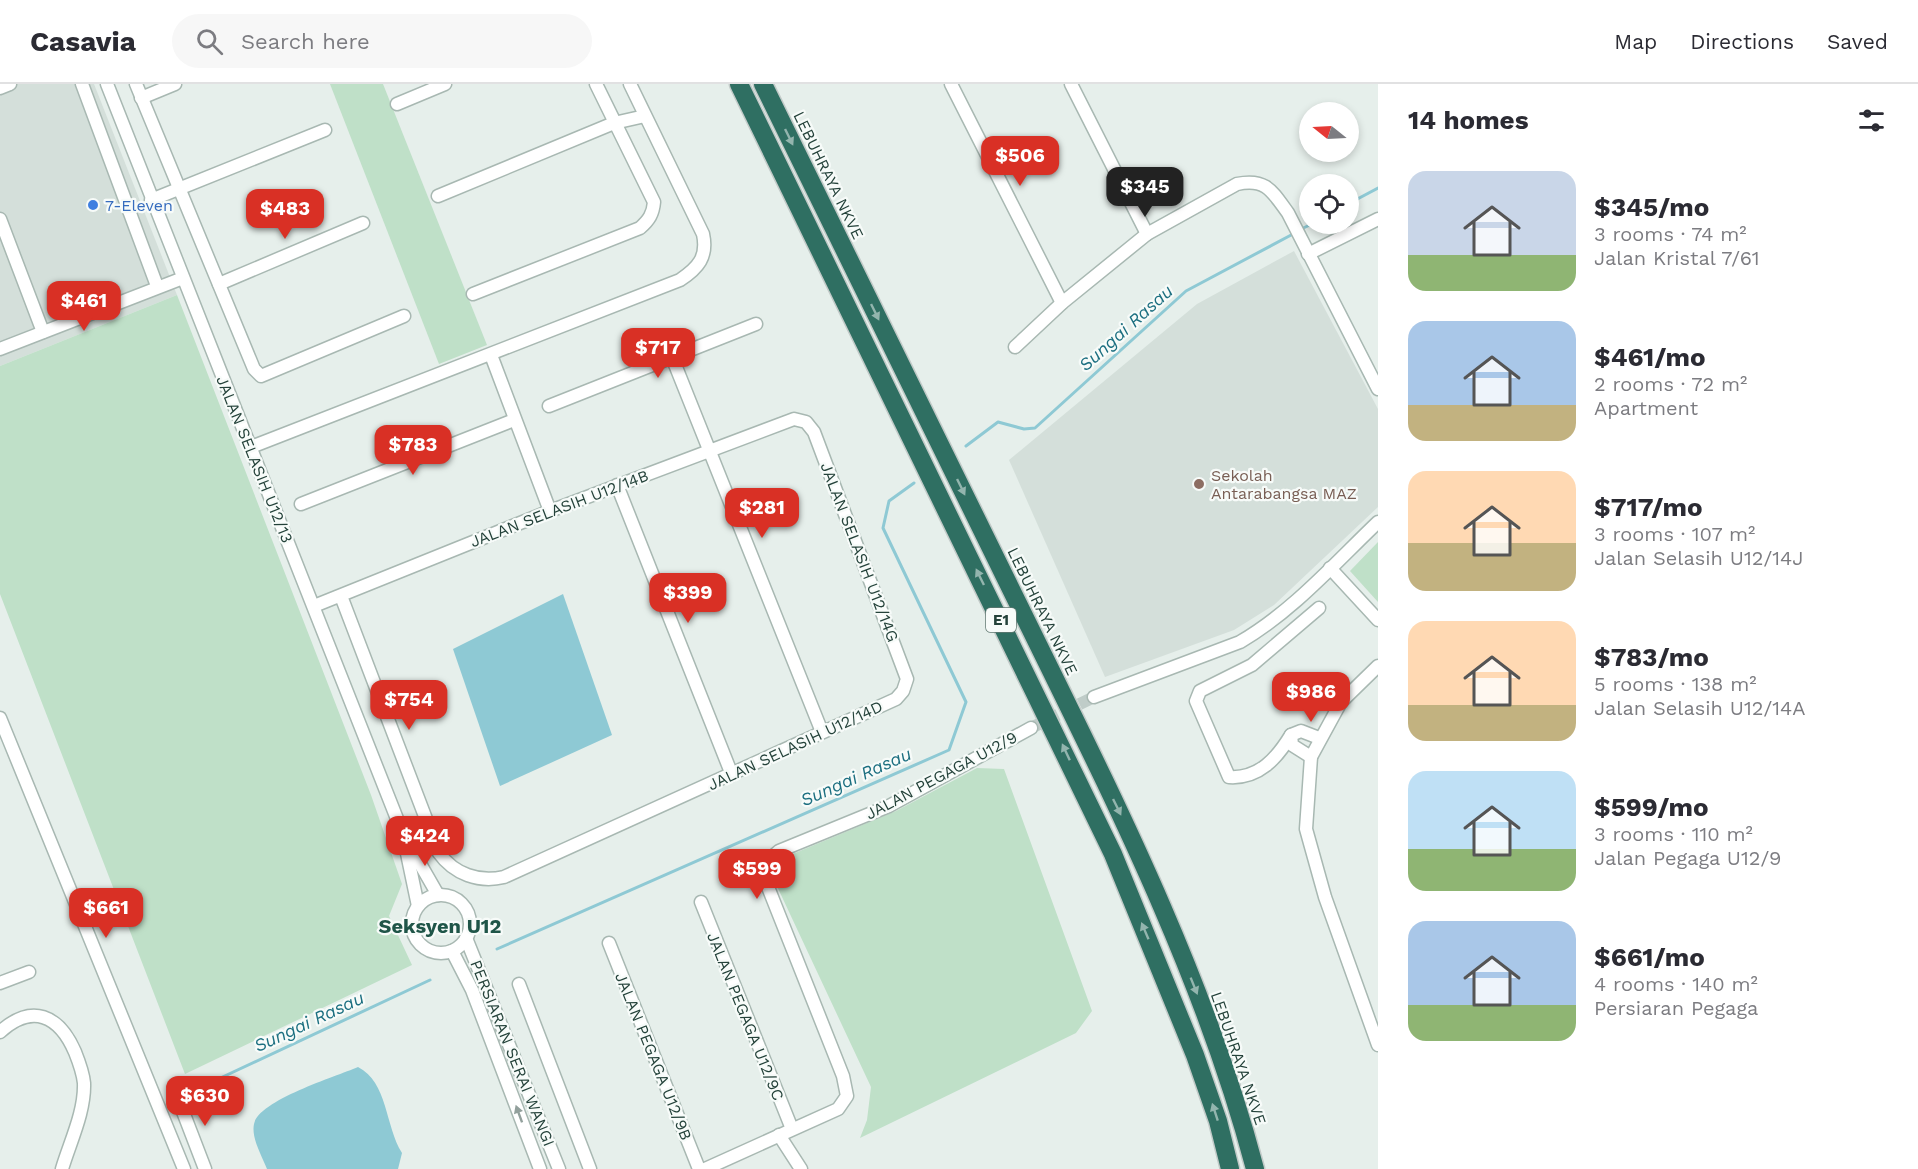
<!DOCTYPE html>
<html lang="en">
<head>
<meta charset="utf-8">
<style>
	:root { --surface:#fff; --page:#f7f7f7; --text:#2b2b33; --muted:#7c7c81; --line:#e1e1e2; --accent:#d93025 }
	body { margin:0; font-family:"Work Sans",sans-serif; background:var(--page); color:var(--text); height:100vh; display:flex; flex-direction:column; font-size:22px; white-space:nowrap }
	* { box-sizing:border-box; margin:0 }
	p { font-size:20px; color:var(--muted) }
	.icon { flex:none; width:33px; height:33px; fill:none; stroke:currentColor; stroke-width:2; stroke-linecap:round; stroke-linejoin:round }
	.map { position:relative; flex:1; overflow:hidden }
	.details { display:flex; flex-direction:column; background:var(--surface); width:540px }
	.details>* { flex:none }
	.needle { width:39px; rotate:288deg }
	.controls { position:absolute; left:1299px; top:18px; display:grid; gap:12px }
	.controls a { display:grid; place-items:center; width:60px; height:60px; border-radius:50%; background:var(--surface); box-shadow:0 3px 9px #0003; font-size:30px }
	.price { position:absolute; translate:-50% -51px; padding:0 14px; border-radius:12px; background:var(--accent); color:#fff; font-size:20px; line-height:39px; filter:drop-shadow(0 2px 3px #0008) }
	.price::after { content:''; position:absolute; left:50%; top:36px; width:18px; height:14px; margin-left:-9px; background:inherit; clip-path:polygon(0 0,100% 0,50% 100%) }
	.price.on { background:#222; color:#fff }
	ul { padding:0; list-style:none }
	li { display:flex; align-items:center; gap:18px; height:150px; padding:0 30px }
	li span { display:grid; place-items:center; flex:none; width:168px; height:120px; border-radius:18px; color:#555 }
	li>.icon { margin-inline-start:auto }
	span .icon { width:72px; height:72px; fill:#fffc; stroke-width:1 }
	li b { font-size:26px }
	h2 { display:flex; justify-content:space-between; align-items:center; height:72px; padding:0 30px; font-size:26px }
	header { display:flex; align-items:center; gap:36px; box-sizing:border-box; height:84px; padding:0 30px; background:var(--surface); border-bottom:2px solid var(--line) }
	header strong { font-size:28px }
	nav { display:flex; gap:33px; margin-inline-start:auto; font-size:21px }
	.search { width:420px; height:54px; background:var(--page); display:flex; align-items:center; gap:15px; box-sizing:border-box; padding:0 21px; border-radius:33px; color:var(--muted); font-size:22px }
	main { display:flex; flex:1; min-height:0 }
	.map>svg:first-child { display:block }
	.built { fill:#d4dfda }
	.green { fill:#bfe0c8 }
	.water { fill:#8ec9d4 }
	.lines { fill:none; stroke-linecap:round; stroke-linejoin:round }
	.stream { stroke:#8ec9d4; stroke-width:3 }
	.minor-tunnel { stroke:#bfccc8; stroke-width:12; stroke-dasharray:12 6; stroke-linecap:butt }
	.minor-casing { stroke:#a8b8b2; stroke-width:15 }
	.highway-casing { stroke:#c2cac8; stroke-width:21 }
	.minor { stroke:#fff; stroke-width:12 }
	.highway { stroke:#2f6f62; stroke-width:18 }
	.oneway { fill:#93b5ae }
	.oneway2 { fill:#92a09c }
	.shop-dot { fill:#3f7fe0; stroke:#f7fbf9; stroke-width:2 }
	.education-dot { fill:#8d6e63; stroke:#f7fbf9; stroke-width:2 }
	.labels { text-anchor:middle; stroke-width:4.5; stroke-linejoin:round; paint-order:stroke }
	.shield { fill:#f7fbf9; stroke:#637a73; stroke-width:1.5 }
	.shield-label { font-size:15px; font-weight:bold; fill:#24423a }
	.street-label { font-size:16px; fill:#24423a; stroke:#f7fbf9 }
	.shop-label { font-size:16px; fill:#366cbe; stroke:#f7fbf9; text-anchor:start }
	.education-label { font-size:16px; fill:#785e54; stroke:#f7fbf9; text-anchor:start }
	.water-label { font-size:18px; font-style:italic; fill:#1c6f80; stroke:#f7fbf9 }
	.quarter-label { font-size:20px; font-weight:bold; fill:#1f5548; stroke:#f7fbf9 }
</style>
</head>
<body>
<header>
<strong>Casavia</strong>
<div class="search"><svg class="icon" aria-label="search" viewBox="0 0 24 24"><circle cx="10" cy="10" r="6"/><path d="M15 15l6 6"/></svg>Search here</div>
<nav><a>Map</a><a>Directions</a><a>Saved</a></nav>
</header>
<main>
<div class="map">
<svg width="1378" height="1085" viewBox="0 0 1378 1085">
	<rect width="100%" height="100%" fill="#e6efeb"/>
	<g class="built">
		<path d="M0,0H94L177,211L0,282Z"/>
		<path d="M1294,167L1378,325V423L1274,521L1234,546L1105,593L1009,376L1197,220Z"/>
	</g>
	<g class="green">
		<path d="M330,0H383L487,261L439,280Z"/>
		<path d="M177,211L371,711L402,800L389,832L412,881L185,990L0,510V282Z"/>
		<path d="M1378,458V518L1350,487Z"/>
		<path d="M977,684L1004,685L1092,927L1076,949L860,1054L867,1036L871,1003L775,798V784L783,774L896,727Z"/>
	</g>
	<g class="water">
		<path d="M563,510L612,651L500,702L453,565Z"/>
		<path d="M358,983C388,998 385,1042 402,1069L398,1085H267C262,1072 251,1054 254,1040C259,1016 335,993 358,983Z"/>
	</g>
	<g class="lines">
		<g class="stream">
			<path d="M1348,120L1378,104"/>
			<path d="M1299,146L1312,140"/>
			<path d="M966,362L998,338L1024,345L1035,344L1186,207L1293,150"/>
			<path d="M497,865L949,666L966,618L883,444L889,417L914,399"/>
			<path d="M199,1004L430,896"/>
		</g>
		<path class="minor-tunnel" d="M1031,644L1094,613"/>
		<defs>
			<g id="minor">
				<path d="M82,0L157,202"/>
				<path d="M107,0L403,750L438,811"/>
				<path d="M136,0L254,285L261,292L404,232"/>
				<path d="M951,0L1062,219"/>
				<path d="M1071,0L1147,150"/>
				<path d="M0,4L10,0"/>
				<path d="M141,14L175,0"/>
				<path d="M397,20L445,0"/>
				<path d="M438,112L614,39L645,32"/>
				<path d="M151,116L325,46"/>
				<path d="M0,135L43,248"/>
				<path d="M1308,170L1378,135"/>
				<path d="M219,200L363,139"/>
				<path d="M473,210L640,144C649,136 653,130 654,118L596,0"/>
				<path d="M1015,263L1062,219L1147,150L1237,100C1266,94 1272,107 1288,129L1378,305"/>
				<path d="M0,265L183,194"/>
				<path d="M491,271L550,427"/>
				<path d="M672,273L822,648"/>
				<path d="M549,322L756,240"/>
				<path d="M251,363L680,196C698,184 708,173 703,150L630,0"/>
				<path d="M617,401L732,691"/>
				<path d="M301,420L514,336"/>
				<path d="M1330,484L1378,536"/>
				<path d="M314,522L550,427L794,335L806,338L814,348L907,595L903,607L896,615L504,793C479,799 454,790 439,769L341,512"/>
				<path d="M1319,524L1252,581L1200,607L1196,617L1229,693C1259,695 1277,674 1291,651L1301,647L1319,654"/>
				<path d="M1378,582L1341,618L1311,673L1306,745L1325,813L1378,961"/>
				<path d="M1094,613L1240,558C1293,527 1334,480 1378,438"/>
				<path d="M0,634L184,1085"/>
				<path d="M1291,651L1292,661L1311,673"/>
				<path d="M405,760L418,822"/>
				<circle cx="441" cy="840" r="29"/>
				<path d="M701,818L792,1045"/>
				<path d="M466,854L559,1085"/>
				<path d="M609,859L699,1085"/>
				<path d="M452,867L472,906L540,1085"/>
				<path d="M0,899L29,888"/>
				<path d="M519,900L590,1085"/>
				<path d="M0,948C32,919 59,931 75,968C79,978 83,989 84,999C85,1028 70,1058 62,1085"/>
				<path d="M177,1012L205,1085"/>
				<path d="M779,1051L801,1085"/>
				<path d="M705,1085L838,1025L847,1012L843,992L766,798C763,784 768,776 779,767L889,722L1031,644"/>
			</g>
			<g id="highway">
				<path d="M739,0L1113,770L1195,971L1218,1037L1230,1085"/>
				<path d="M763,0C852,181 941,362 1030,544C1116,719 1205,895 1255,1085"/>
			</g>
		</defs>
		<use href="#minor" class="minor-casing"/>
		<use href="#highway" class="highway-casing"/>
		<use href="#minor" class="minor"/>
		<use href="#highway" class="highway"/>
	</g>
	<defs><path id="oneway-solid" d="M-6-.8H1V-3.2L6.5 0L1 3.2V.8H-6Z" transform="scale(1.5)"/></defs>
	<g class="oneway">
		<use href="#oneway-solid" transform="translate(789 53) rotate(64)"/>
		<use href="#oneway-solid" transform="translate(875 228) rotate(64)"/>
		<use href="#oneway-solid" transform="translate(961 403) rotate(64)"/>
		<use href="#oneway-solid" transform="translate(980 493) rotate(-116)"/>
		<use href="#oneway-solid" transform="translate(1066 668) rotate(-115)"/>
		<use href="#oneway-solid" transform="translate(1117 723) rotate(64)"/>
		<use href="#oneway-solid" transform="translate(1145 847) rotate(-113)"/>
		<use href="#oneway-solid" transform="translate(1194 902) rotate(68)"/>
		<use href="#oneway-solid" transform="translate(1215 1028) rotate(-108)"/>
	</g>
	<use class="oneway2" href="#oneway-solid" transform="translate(519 1030) rotate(-110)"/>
	<circle class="shop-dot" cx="93" cy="121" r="6"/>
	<circle class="education-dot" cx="1199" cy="400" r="6"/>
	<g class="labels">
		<rect class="shield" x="986" y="524" width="30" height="24" rx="4.5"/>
		<g class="shield-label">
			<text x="1001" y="541">E1</text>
		</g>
		<g class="street-label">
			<text transform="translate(829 91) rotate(64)" y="6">LEBUHRAYA NKVE</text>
			<text transform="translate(255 375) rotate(68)" y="6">JALAN SELASIH U12/13</text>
			<text transform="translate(559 424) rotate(-21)" y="6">JALAN SELASIH U12/14B</text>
			<text transform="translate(860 468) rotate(69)" y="6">JALAN SELASIH U12/14G</text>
			<text transform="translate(1043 527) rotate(64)" y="6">LEBUHRAYA NKVE</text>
			<text transform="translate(795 661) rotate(-25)" y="6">JALAN SELASIH U12/14D</text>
			<text transform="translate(941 691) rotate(-28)" y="6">JALAN PEGAGA U12/9</text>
			<text transform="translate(746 932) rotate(68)" y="6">JALAN PEGAGA U12/9C</text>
			<text transform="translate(513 969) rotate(68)" y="6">PERSIARAN SERAI WANGI</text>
			<text transform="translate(654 972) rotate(68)" y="6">JALAN PEGAGA U12/9B</text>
			<text transform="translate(1239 974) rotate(71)" y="6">LEBUHRAYA NKVE</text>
		</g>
		<g class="shop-label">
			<text x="105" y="127">7-Eleven</text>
		</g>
		<g class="education-label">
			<text x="1211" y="397">Sekolah<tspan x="1211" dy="18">Antarabangsa MAZ</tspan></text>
		</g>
		<g class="water-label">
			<text transform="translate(1126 244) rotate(-42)" y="6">Sungai Rasau</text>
			<text transform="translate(856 693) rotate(-24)" y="6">Sungai Rasau</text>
			<text transform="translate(309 938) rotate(-25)" y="6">Sungai Rasau</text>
		</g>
		<g class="quarter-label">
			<text x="440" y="849">Seksyen U12</text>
		</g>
	</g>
</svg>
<div class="controls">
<a><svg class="needle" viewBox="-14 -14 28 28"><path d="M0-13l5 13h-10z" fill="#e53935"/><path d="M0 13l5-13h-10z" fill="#7c7c81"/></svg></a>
<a><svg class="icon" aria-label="locate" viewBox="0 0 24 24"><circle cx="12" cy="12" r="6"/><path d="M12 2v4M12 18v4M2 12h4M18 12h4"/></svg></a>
</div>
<b class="price" style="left:1020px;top:103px">$506</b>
<b class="price on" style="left:1145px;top:134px">$345</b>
<b class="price" style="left:285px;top:156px">$483</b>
<b class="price" style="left:84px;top:248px">$461</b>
<b class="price" style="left:658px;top:295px">$717</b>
<b class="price" style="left:413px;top:392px">$783</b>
<b class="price" style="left:762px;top:455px">$281</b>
<b class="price" style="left:688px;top:540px">$399</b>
<b class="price" style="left:1311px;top:639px">$986</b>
<b class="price" style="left:409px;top:647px">$754</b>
<b class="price" style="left:425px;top:783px">$424</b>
<b class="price" style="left:757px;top:816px">$599</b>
<b class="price" style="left:106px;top:855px">$661</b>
<b class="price" style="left:205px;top:1043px">$630</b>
</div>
<section class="details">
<h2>14 homes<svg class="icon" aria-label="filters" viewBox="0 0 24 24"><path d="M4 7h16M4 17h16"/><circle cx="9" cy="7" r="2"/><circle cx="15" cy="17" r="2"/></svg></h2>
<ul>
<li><span style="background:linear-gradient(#c9d6e8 70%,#8fb573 0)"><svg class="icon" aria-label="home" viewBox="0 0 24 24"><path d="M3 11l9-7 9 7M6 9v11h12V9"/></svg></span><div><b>$345/mo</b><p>3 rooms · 74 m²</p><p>Jalan Kristal 7/61</p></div></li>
<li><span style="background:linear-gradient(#a9c7e8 70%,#c2b280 0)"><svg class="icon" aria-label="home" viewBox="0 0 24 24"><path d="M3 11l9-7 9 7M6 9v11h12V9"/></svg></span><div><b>$461/mo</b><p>2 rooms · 72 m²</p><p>Apartment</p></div></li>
<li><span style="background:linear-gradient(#ffd9b3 60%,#c2b280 0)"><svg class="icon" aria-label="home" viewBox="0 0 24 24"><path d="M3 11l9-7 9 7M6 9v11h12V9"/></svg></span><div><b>$717/mo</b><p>3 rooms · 107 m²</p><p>Jalan Selasih U12/14J</p></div></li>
<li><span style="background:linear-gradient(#ffd9b3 70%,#c2b280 0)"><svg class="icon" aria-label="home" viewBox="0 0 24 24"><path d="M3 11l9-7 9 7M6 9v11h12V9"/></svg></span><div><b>$783/mo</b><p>5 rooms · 138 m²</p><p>Jalan Selasih U12/14A</p></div></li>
<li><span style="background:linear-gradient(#bfe0f5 65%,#8fb573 0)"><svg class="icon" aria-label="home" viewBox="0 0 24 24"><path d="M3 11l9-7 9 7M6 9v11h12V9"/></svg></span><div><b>$599/mo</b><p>3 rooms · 110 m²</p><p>Jalan Pegaga U12/9</p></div></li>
<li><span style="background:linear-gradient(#a9c7e8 70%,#8fb573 0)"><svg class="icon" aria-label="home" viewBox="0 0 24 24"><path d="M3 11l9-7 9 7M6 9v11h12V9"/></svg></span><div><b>$661/mo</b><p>4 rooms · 140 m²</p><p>Persiaran Pegaga</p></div></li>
</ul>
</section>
</main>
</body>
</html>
